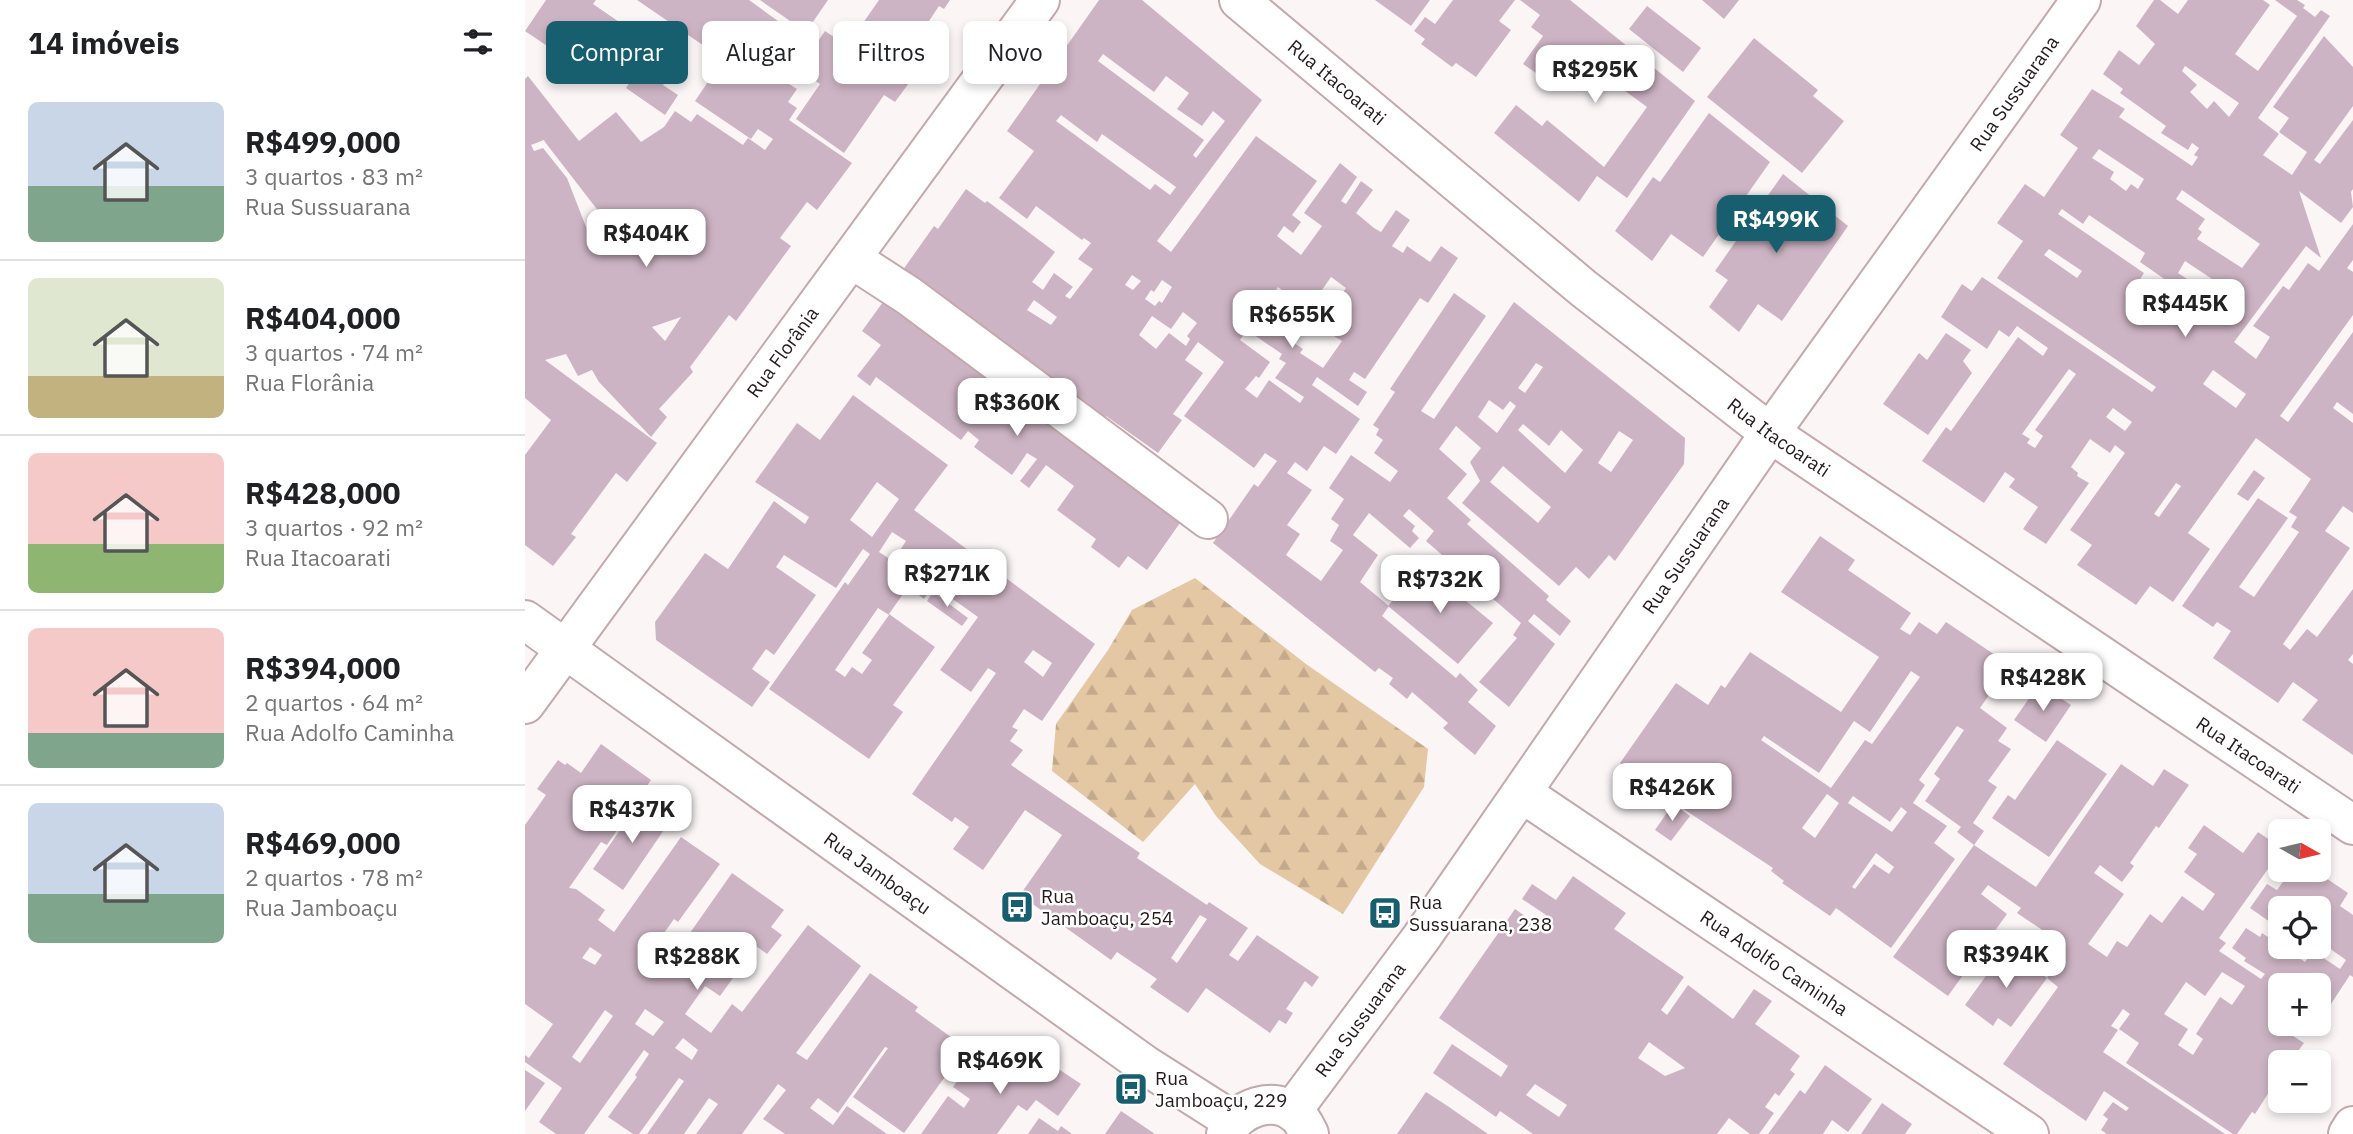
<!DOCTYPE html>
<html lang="pt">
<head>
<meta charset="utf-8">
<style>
	:root { --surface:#fff; --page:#f2f2f2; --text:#202124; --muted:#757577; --line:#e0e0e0; --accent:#175f6f }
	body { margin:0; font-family:"IBM Plex Sans",sans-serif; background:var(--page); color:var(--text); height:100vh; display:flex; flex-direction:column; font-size:26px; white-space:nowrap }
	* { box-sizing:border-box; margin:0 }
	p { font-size:23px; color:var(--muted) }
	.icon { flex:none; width:38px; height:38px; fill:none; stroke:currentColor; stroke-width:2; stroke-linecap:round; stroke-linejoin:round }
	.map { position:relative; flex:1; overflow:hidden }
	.drawer { display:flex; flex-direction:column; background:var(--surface); width:525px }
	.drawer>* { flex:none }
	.guide { position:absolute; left:21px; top:21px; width:665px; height:63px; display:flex; gap:14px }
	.needle { width:46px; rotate:98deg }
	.buttons { position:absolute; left:1743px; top:819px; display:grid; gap:14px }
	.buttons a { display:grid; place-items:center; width:63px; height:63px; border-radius:10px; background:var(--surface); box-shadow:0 4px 10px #0003; font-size:35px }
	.price { position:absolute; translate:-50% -60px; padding:0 16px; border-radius:14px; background:#fff; color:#222; font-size:23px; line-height:46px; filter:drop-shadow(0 2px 4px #0008) }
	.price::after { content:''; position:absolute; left:50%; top:42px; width:21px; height:16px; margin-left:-10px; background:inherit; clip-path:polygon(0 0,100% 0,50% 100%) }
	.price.active { background:var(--accent); color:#fff }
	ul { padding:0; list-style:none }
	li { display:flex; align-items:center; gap:21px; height:175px; padding:0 28px }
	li+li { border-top:2px solid var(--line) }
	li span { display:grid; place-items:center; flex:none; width:196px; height:140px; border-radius:10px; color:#555 }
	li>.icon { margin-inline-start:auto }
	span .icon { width:84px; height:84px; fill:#fffc; stroke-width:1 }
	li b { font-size:30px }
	h2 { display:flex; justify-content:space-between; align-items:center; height:84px; padding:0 28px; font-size:30px }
	.pill { padding:0 24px; border-radius:10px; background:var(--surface); box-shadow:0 4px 10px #0003; font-size:24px; line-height:63px }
	.pill.active { background:var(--accent); color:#fff }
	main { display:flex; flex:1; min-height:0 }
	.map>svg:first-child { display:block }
	.forest { fill:url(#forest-firs) }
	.building { fill:#cdb4c4; fill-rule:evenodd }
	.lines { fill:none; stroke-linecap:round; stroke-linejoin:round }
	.minor-casing { stroke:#c5a8ab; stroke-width:42 }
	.minor { stroke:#fff; stroke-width:38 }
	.labels { text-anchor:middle; stroke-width:5; stroke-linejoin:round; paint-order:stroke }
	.street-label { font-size:19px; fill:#251a1c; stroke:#fff }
	.poi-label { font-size:19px; fill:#251a1c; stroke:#fff; text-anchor:start }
</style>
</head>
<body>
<main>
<section class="drawer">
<h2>14 imóveis<svg class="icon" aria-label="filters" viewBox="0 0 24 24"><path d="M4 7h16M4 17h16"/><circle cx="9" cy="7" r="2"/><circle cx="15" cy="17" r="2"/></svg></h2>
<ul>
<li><span style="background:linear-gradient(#c9d6e8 60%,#7fa58c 0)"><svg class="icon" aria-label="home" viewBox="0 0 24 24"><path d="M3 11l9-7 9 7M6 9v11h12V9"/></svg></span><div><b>R$499,000</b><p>3 quartos · 83 m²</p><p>Rua Sussuarana</p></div></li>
<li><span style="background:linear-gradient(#dfe7d0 70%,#c2b280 0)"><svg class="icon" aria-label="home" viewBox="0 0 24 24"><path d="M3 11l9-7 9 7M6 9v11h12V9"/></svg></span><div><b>R$404,000</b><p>3 quartos · 74 m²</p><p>Rua Florânia</p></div></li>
<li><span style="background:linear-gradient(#f6c9c9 65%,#8fb573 0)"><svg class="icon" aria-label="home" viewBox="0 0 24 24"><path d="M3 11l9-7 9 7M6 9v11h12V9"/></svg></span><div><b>R$428,000</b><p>3 quartos · 92 m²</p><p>Rua Itacoarati</p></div></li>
<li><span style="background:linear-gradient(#f6c9c9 75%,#7fa58c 0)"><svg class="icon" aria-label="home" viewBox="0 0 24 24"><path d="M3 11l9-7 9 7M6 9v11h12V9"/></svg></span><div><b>R$394,000</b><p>2 quartos · 64 m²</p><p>Rua Adolfo Caminha</p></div></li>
<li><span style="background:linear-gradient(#c9d6e8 65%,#7fa58c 0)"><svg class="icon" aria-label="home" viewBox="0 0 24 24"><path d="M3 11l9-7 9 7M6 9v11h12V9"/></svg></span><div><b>R$469,000</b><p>2 quartos · 78 m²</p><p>Rua Jamboaçu</p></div></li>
</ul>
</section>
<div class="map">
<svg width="1828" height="1134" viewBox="0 0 1828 1134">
	<defs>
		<pattern id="forest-firs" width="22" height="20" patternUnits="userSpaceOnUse" patternTransform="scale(1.75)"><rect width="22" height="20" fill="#e4c7a3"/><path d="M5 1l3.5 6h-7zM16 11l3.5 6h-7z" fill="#c3aa8c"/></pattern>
	</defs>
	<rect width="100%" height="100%" fill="#fbf5f6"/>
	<path class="forest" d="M670,578L781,664L903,749L899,787L818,914L735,864L691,816L670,784L618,842L527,771L531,724L583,650L607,610Z"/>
	<g class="building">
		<path d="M21,0H71L68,4L129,46L132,41L157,58L138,85L153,95L140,115L101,88L107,79L69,53L62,66L36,50L34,54L0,31Z"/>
		<path d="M112,0H224L289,47L300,31L322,46L354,0H425L419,9L414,6L369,74L384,83L370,102L359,95L319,153L271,119L295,84L273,69L269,75L199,27L185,50Z"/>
		<path d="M235,0H303L281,32Z"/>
		<path d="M574,0H617L737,100L632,241L646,252L731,136L792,181L767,215L776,222L768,233L759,226L752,236L776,255L797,226L779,213L815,163L832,177L816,201L821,204L836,181L848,190L831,213L849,228L856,232L871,210L885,220L867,246L878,253L882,246L905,262L916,246L933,258L903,303L895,298L840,379L829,372L824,380L842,392L833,406L792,377L787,385L835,419L811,454L799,446L782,471L770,462L762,473L787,490L762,525L775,534L761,555L796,581L818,550L805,541L814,525L806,519L819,499L804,488L826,455L865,482L873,471L849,453L858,440L851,435L854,429L848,425L870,392L865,389L929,293L961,316L896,411L909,419L989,302L1160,438L1159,464L1090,561L1084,555L1064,579L1051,567L1034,586L937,503L955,481L945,462L956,448L931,426L914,449L942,474L922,498L946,520L942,524L1024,596L1021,600L1046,621L1035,636L1009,614L1003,621L1030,644L984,707L954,682L992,638L988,635L996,623L901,541L909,531L884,509L878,516L890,526L887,531L894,538L885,548L844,513L828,535L853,555L835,582L864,606L857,616L931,678L935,673L953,690L943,702L971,726L950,755L918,728L923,723L887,692L882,699L864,684L868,678L854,668L850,672L688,543L729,484L733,487L752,461L740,453L729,468L659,416L699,362L673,342L660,360L678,373L648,414L657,420L633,453L581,416L576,423L375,274L409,226L413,229L441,189L460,203L462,201L530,252L507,282L518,290L529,273L548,287L540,296L545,299L568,269L553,259L566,243L559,238L557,240L511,206L502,219L474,198L509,151L482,131ZM578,54L629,92L641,76L664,93L652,109L677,126L688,111L700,121L671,158L668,155L679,140L573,61ZM536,115L572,142L577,134L651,187L645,195L630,184L625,190L531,121ZM607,275L616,281L608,290L600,285ZM806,277L821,288L795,327L817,341L798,368L775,353L778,349L766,341L782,320L747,296L753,287L783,310ZM637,280L647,287L637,303L634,301L630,306L620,299L626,290L629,292ZM509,300L532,317L526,325L502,310ZM658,312L672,323L662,336L665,339L661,346L644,333L631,349L614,335L627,316L646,329ZM722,330L757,354L754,359L761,363L750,378L779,397L775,403L744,380L732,398L720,389L731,376L734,378L745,362L715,340ZM1011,363L1018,367L1000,393L993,388ZM964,400L978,410L985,401L991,406L972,433L953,417ZM998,424L1024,446L1036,430L1058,450L1040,473L993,430ZM1094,431L1108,440L1086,472L1073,463ZM978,466L1026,507L1013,523L965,482Z"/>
		<path d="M850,0H905L886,26Z"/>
		<path d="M928,0H990L974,21L986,30L951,77L931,63L927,67L896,44L900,39L889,31L900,17L910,24Z"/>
		<path d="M995,0H1045L1170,101L1102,198L1072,176L1054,202L969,133L991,105L1017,126L1022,120L1079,167L1122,107L1040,47L1037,52L1029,47L1011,73L998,64L1018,36L1006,27L1015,15Z"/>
		<path d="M1177,0H1214L1199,19Z"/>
		<path d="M1629,0H1635L1653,14L1663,0H1738L1745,5L1710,54L1733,71L1772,16L1750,0H1772L1780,5L1778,8L1790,17L1796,10L1805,16L1733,118L1754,134L1738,155L1767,175L1782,152L1754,132L1764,118L1748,107L1799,36L1828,67V106L1789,160L1795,164L1828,120V189L1826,192L1828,207L1816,223L1774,191L1796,258L1781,246L1709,342L1731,359L1745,337L1728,326L1758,286L1764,290L1783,263L1794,271L1828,224V260L1822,268L1828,272V315L1755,416L1763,422L1828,332V414L1812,402L1808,408L1828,423V513L1818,506L1800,531L1825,548L1758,644L1765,650L1782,629L1792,637L1828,589V654L1823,660L1828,664V755L1777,720L1793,700L1768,682L1753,703L1688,658L1706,631L1692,622L1688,627L1657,606L1733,498L1763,518L1714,587L1729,597L1774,532L1766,527L1772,517L1764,512L1786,479L1731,438L1663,533L1685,549L1648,602L1625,586L1611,605L1552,565L1567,545L1545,530L1600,453L1590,445L1585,453L1565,439L1546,467L1553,473L1552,476L1564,483L1521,544L1498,529L1513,507L1484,487L1490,479L1480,472L1459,503L1397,461L1421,427L1426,431L1493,337L1518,356L1523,348L1492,326L1484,337L1474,330L1462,349L1416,317L1437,284L1447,291L1457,277L1627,392L1631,387L1472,278L1498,241L1472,223L1500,184L1519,197L1553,148L1535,135L1567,89L1600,109L1594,117L1667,166L1673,157L1669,155L1674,148L1667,143L1663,150L1636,133L1641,126L1595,93L1598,89L1578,74L1594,50L1614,65L1630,44L1611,26ZM1660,66L1714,103L1704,117L1689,101L1682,109L1665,92L1672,85L1657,71ZM1574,149L1619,179L1613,189L1606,184L1601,191L1585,179L1589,172L1567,158ZM1657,190L1735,244L1717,268L1672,239L1677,232L1673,229L1680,219L1651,199ZM1537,209L1558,224L1564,215L1620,253L1615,262L1648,285L1642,293L1647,297L1639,308L1610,287L1619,273L1533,214ZM1524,249L1557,271L1552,278L1519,255ZM1660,261L1702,289L1694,300L1653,273ZM1544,369L1551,374L1510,430L1518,436L1510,448L1502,443L1505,439L1497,434ZM1688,370L1721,394L1711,408L1678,384ZM1588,408L1607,422L1600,431L1581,417ZM1651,483L1656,486L1634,517L1629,514Z"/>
		<path d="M1122,6L1176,48L1158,72L1104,29Z"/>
		<path d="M1229,38L1293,90L1288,96L1319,121L1277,173L1182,97Z"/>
		<path d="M203,43L229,60L231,57L243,64L240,69L272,89L263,102L272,108L264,120L327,163L292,210L282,202L255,238L266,246L211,321L204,315L165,367L168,372L134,409L142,417L126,437L74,382L67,370L53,376L41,354L20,360L132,443L102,482L91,473L46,534L51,537L28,566L0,545V455L26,420L0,398V79L3,76L54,141L91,112L116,142L139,127L150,111L166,122L172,114L218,145L223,138L240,150L248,139L233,129L226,139L170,101L191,70L187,68ZM19,140L20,142L98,243L70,250L42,178L18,148L9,151L6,145ZM156,317L140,341L127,327Z"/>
		<path d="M1184,113L1245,162L1178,257L1146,234L1127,261L1090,231L1128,177L1135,182Z"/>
		<path d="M1258,174L1323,226L1257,321L1233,304L1214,332L1184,307L1203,280L1190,271Z"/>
		<path d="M358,302L657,520L622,570L603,556L594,568L566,547L571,539L532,510L549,486L521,465L504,488L495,481L512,459L502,453L487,475L449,447L454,440L443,431L436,440L351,377L345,386L332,376L356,345L337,331Z"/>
		<path d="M1421,333L1446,350L1438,361L1447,373L1403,435L1358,404L1394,353L1402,360Z"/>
		<path d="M328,395L423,465L389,510L570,644L517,721L499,709L487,727L493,730L485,741L498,750L486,765L615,853L612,858L682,905L684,902L723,928L704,955L713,961L732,935L794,977L787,987L780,981L761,1009L768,1013L761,1024L754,1020L745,1033L681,988L663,1013L625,987L632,979L592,952L586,960L495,895L537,835L500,810L458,870L428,849L444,827L430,817L427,822L387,794L471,673L463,668L446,692L415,670L453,617L408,585L399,599L383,587L364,614L410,647L368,705L378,712L344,759L244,689L320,582L323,585L345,554L338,549L311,588L259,555L251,567L291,595L249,655L241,649L227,669L245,682L227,707L131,640L130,622L180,553L203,569L249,501L280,524L284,517L230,482L272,423L295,440ZM352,482L374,499L347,537L325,520ZM367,532L381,541L368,561L354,552ZM353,608L364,615L337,653L347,660L337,674L327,667L320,677L310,670ZM508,650L527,663L518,677L499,662ZM675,915L682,919L652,963L646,958Z"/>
		<path d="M1729,470L1740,478L1723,501L1712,494Z"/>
		<path d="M1295,536L1330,560L1323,570L1386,613L1375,629L1385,635L1394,622L1412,634L1421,622L1485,665L1455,708L1482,728L1473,741L1486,749L1463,781L1472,787L1448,823L1459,831L1449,845L1432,832L1436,827L1400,801L1415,779L1409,774L1439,730L1432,726L1394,780L1400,785L1388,803L1422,826L1409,843L1430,859L1366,948L1311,908L1305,916L1257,883L1259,881L1246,871L1248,868L1166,814L1095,763L1151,683L1183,705L1196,685L1200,688L1225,652L1316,712L1354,657L1256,592ZM1386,671L1395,677L1347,744L1340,740L1306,788L1236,740L1239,736L1294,773L1329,721L1345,732ZM1302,794L1314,803L1290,838L1277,828ZM1328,796L1365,822L1376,807L1382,812L1367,832L1323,803ZM1351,853L1369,867L1364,874L1349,864L1330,889L1327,887Z"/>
		<path d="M897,565L968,623L933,664L863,606Z"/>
		<path d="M408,592L443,618L437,626L402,601Z"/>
		<path d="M1514,684L1546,705L1521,742L1489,720Z"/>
		<path d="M1532,740L1582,774L1524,857L1467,818L1483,795L1490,800Z"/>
		<path d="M76,744L126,780L82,845L76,842L44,888L51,889L80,910L73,920L89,932L156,837L195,864L153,922L149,919L122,957L126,961L140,941L153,950L207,873L259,910L246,927L257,935L242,954L231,946L195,996L180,986L160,1014L186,1033L207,1004L217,1012L283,925L336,966L271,1053L282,1060L345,973L393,1007L390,1011L441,1048L379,1133L328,1097L363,1048L360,1047L313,1113L293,1098L285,1108L308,1125L322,1106L362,1134H260L238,1119L261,1090L253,1084L217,1134H171L193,1104L184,1098L159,1134H122L159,1081L154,1078L114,1134H108L83,1117L112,1077L110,1075L124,1054L119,1050L59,1134H31L14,1122L37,1088L0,1062V1055L4,1058L28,1024L0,1004V825L21,795L12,789L33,760L40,765L42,763L56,773ZM65,947L77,955L70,965L57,958ZM120,1009L139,1022L128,1036L110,1024ZM80,1010L88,1016L55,1063L47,1057ZM158,1038L173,1050L167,1060L150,1048Z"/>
		<path d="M1596,764L1628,786L1639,769L1664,785L1634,828L1631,826L1605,863L1609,866L1597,882L1575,865L1569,873L1599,894L1563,944L1582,957L1592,941L1602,947L1625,914L1637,923L1657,896L1678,911L1690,894L1659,872L1672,854L1663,848L1679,825L1718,853L1733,832L1755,847V852L1694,938L1701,943L1694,951L1736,979L1740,974L1719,961L1721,958L1707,948L1721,928L1735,937L1737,933L1780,962L1788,951L1815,969L1821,960L1794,941V908H1755V929L1725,908L1742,884L1752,890L1763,875L1755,870H1789L1823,893L1815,906L1828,915V977L1825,975L1794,1022V985H1755V1024H1760L1757,1029L1779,1043L1765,1062H1755V1091L1748,1086L1730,1114L1727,1112L1712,1134H1708L1601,1063L1614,1043L1594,1029L1605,1014L1598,1009L1586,1026L1593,1030L1578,1052L1700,1134H1582L1576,1130L1583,1119L1578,1115L1588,1102L1601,1111L1604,1108L1579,1091L1561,1121L1478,1064L1533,987L1522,978L1539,953L1531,947L1535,942L1492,913L1496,908L1463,885L1456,894L1482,914L1423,996L1368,957L1449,845L1511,887ZM1697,972L1720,986L1707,1005L1695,997L1671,1034L1678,1039L1668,1055L1653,1045L1663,1029L1639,1014L1661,982L1680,996Z"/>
		<path d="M116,800L145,821L98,890L68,869Z"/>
		<path d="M1148,804L1165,816L1146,841L1130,830Z"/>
		<path d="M1048,876L1101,913L1089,929L1159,977L1136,1010L1142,1015L1163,985L1208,1019L1229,989L1247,1001L1230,1024L1275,1056L1265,1070L1270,1074L1254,1096L1250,1093L1240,1107L1249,1113L1234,1134H1225L1204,1118L1192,1134H1008L975,1111L971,1117L908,1073L927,1044L976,1077L983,1066L914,1018L990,909L1014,926L1021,915L997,899L1007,884L1031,900ZM1124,1042L1160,1068L1140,1076L1113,1058ZM1010,1084L1042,1105L1034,1117L1001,1095Z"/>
		<path d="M1481,948L1522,978L1486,1027L1473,1018L1468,1026L1440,1005Z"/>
		<path d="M457,1048L499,1078L514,1056L556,1084L533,1116L511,1100L502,1111L493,1105L472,1134H396L423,1096L439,1108L445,1099L428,1087Z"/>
		<path d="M1300,1065L1347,1099L1323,1132L1307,1120L1298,1134H1243L1275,1090L1280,1094Z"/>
		<path d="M0,1070L20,1083L0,1111Z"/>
		<path d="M901,1092L921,1105L963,1134H872Z"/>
		<path d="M1357,1103L1387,1124L1380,1134H1336Z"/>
		<path d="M596,1111L630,1134H580Z"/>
		<path d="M514,1118L533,1131L536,1126L547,1134H503Z"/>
	</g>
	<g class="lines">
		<defs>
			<g id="minor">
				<path id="s1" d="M714,0L1058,288L1245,433L1828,825"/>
				<path d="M327,259L384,296L683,519"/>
				<path id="s2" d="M0,620L620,1065L708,1121"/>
				<path id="s3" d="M0,704L515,0"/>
				<path id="s4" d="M997,793L1504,1134"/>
				<path id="s5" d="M767,1111L896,938L1245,433L1556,0"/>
				<path d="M701,1134C711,1108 750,1094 772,1115C777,1119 781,1128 784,1134"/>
				<path d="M1823,1134L1828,1126"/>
			</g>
		</defs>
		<use href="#minor" class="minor-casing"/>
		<use href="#minor" class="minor"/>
	</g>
	<defs>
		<symbol id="bus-square" viewBox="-11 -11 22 22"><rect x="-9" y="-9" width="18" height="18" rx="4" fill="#175f6f" stroke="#fff"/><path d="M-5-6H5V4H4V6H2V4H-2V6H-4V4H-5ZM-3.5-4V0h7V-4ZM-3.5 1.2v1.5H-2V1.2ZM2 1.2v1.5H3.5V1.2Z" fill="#fff"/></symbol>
	</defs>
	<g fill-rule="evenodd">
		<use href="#bus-square" x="473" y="888" width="38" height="38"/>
		<use href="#bus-square" x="841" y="894" width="38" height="38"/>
		<use href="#bus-square" x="587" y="1070" width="38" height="38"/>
	</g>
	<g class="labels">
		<g class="street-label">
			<text dy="7" stroke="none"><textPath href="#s1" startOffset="128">Rua Itacoarati</textPath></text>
			<text dy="7" stroke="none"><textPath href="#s5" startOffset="1248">Rua Sussuarana</textPath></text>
			<text dy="7" stroke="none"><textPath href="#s3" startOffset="436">Rua Florânia</textPath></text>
			<text dy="7" stroke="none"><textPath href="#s1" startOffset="695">Rua Itacoarati</textPath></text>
			<text dy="7" stroke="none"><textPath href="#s5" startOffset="681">Rua Sussuarana</textPath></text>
			<text dy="7" stroke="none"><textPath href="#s1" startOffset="1262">Rua Itacoarati</textPath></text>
			<text dy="7" stroke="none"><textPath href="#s2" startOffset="434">Rua Jamboaçu</textPath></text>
			<text dy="7" stroke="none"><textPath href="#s4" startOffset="304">Rua Adolfo Caminha</textPath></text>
			<text dy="7" stroke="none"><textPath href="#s5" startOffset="114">Rua Sussuarana</textPath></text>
		</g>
		<g class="poi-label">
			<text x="516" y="903">Rua<tspan x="516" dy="22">Jamboaçu, 254</tspan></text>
			<text x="884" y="909">Rua<tspan x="884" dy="22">Sussuarana, 238</tspan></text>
			<text x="630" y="1085">Rua<tspan x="630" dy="22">Jamboaçu, 229</tspan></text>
		</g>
	</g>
</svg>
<div class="buttons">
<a><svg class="needle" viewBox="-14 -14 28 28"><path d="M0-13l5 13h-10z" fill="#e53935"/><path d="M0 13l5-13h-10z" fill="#757577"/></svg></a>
<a><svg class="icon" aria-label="locate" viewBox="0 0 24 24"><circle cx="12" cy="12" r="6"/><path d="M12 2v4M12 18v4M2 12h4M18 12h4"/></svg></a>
<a>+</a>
<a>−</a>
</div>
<b class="price" style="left:1070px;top:105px">R$295K</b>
<b class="price active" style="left:1251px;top:255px">R$499K</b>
<b class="price" style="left:121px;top:269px">R$404K</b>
<b class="price" style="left:1660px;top:339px">R$445K</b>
<b class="price" style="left:767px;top:350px">R$655K</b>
<b class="price" style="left:492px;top:438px">R$360K</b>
<b class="price" style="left:422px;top:609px">R$271K</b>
<b class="price" style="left:915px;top:615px">R$732K</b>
<b class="price" style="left:1518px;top:713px">R$428K</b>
<b class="price" style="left:1147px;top:823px">R$426K</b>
<b class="price" style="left:107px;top:845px">R$437K</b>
<b class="price" style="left:1481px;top:990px">R$394K</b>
<b class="price" style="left:172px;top:992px">R$288K</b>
<b class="price" style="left:475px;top:1096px">R$469K</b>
<div class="guide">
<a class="pill active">Comprar</a>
<a class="pill">Alugar</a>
<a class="pill">Filtros</a>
<a class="pill">Novo</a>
</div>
</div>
</main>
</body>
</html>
